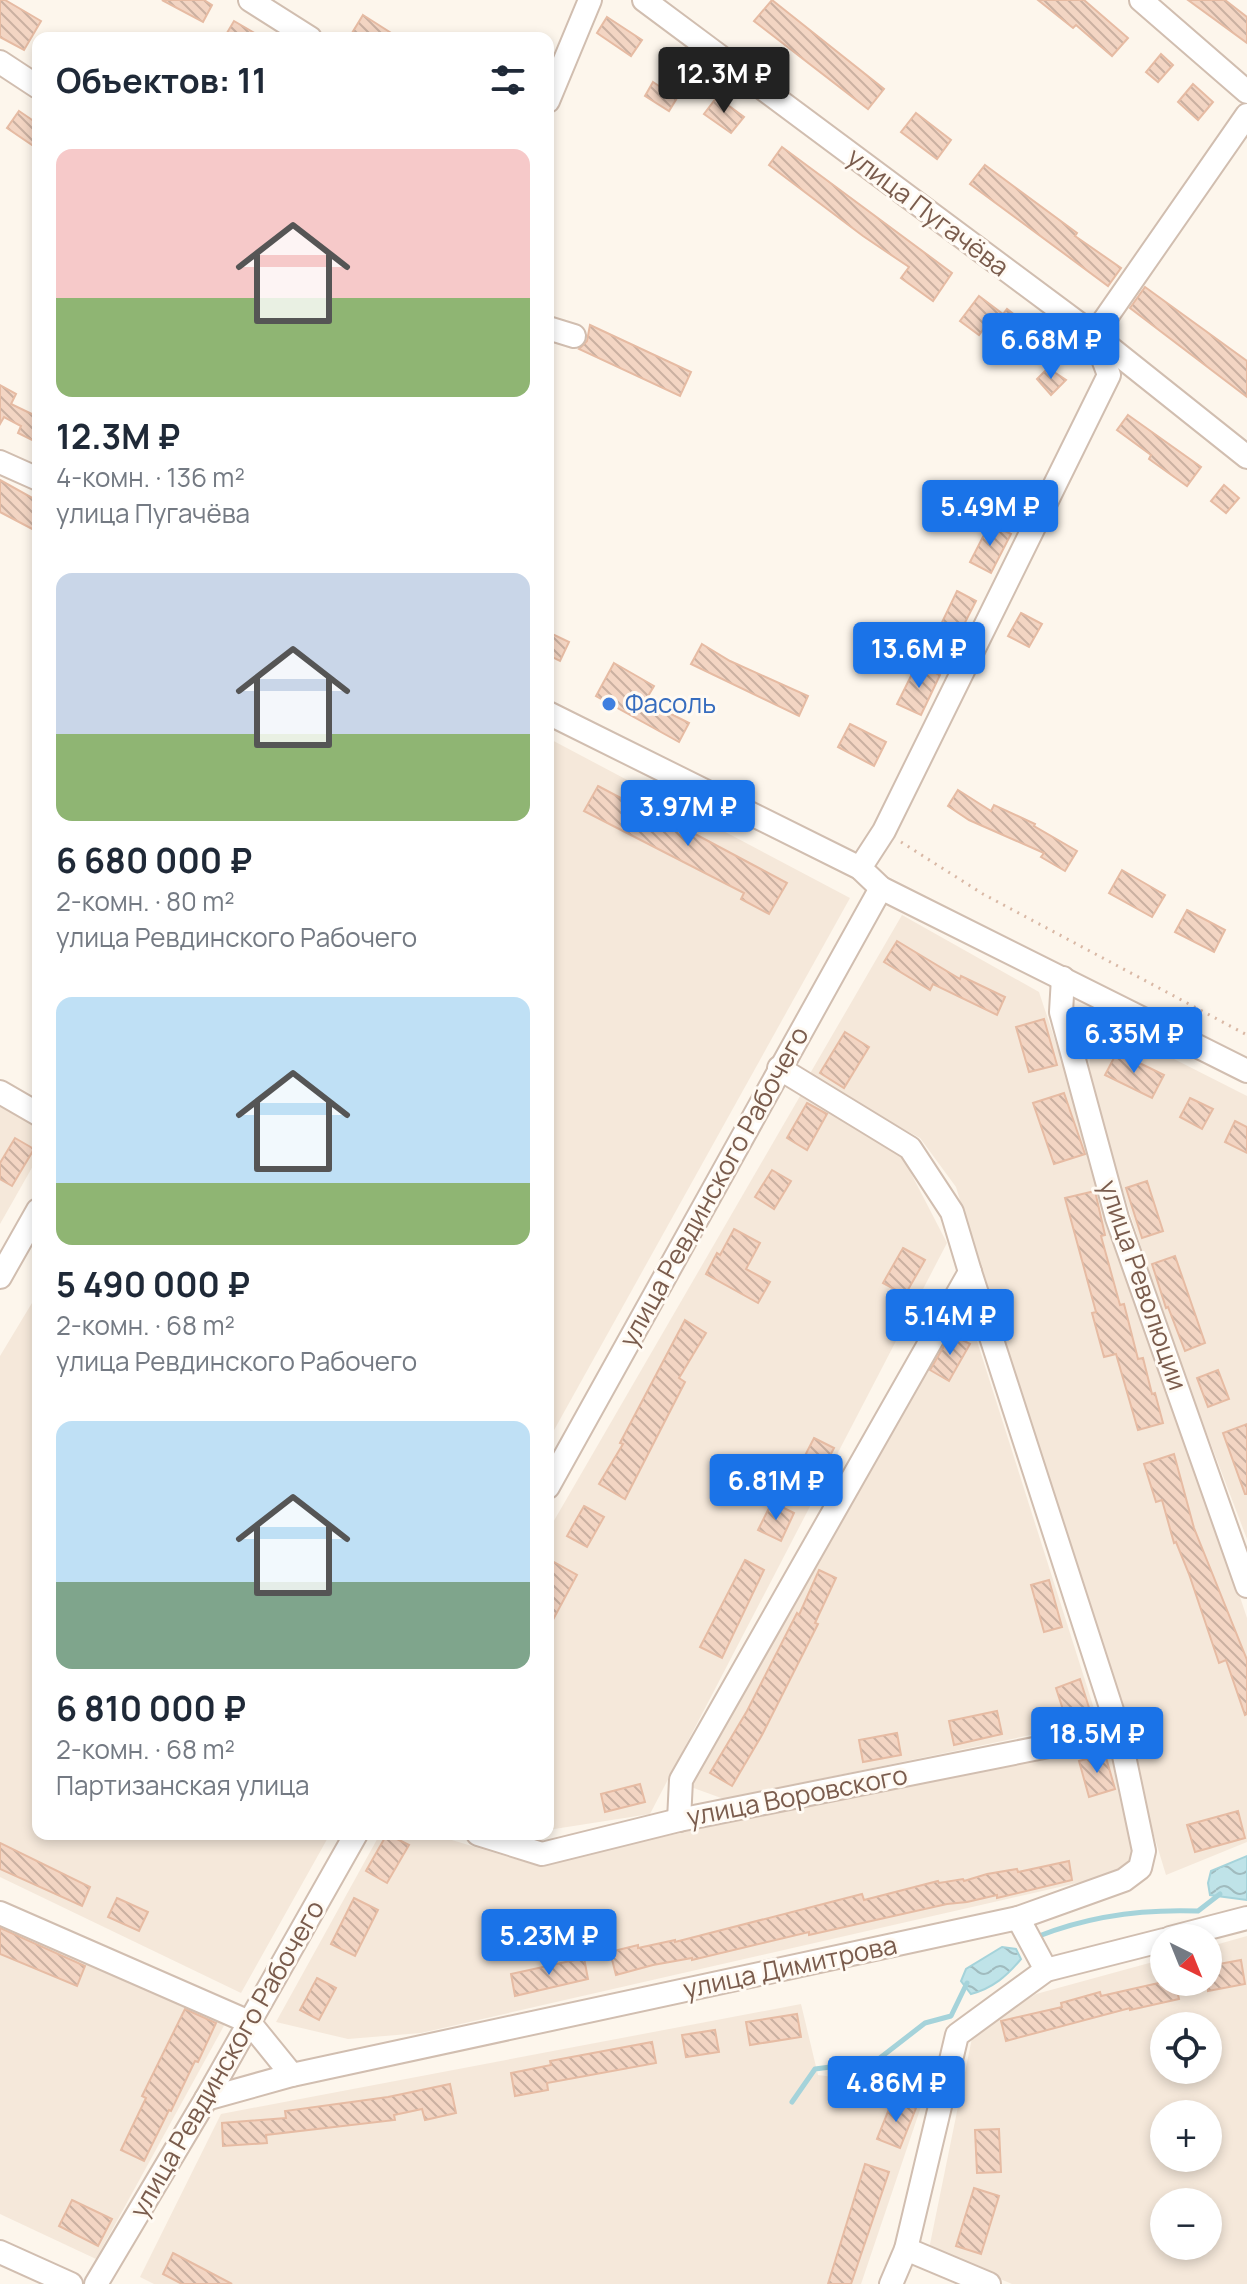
<!DOCTYPE html>
<html lang="ru">
<head>
<meta charset="utf-8">
<style>
	:root { --surface:#fff; --page:#f6f6f7; --text:#1f2937; --muted:#747a83; --accent:#1a73e8 }
	body { margin:0; font-family:Manrope,sans-serif; background:var(--page); color:var(--text); height:100vh; display:flex; flex-direction:column; font-size:30px; white-space:nowrap }
	* { box-sizing:border-box; margin:0 }
	p { font-size:26px; color:var(--muted) }
	.icon { flex:none; width:44px; height:44px; fill:none; stroke:currentColor; stroke-width:2; stroke-linecap:round; stroke-linejoin:round }
	.map { position:relative; flex:1; overflow:hidden }
	.details { position:absolute; left:32px; top:32px; width:522px; height:1808px; display:flex; flex-direction:column; background:var(--surface); border-radius:16px; box-shadow:0 4px 12px #0003 }
	.details>* { flex:none }
	.needle { width:52px; rotate:137deg }
	.buttons { position:absolute; left:1150px; top:1924px; display:grid; gap:16px }
	.buttons a { display:grid; place-items:center; width:72px; height:72px; border-radius:50%; background:var(--surface); box-shadow:0 4px 12px #0003; font-size:40px }
	.price { position:absolute; translate:-50% -68px; padding:0 18px; border-radius:8px; background:var(--accent); color:#fff; font-size:26px; line-height:52px; filter:drop-shadow(0 2px 4px #0008) }
	.price::after { content:''; position:absolute; left:50%; top:48px; width:24px; height:18px; margin-left:-12px; background:inherit; clip-path:polygon(0 0,100% 0,50% 100%) }
	.price.current { background:#222; color:#fff }
	ul { padding:0; list-style:none }
	li { display:grid; align-content:center; gap:16px; height:424px; padding:0 24px }
	li span { display:grid; place-items:center; height:248px; border-radius:16px; color:#555 }
	li>.icon { margin-inline-start:auto }
	span .icon { width:144px; height:144px; fill:#fffc; stroke-width:1 }
	li b { font-size:34px }
	h2 { display:flex; justify-content:space-between; align-items:center; height:96px; padding:0 24px; font-size:34px }
	.map>svg:first-child { display:block }
	.residential { fill:#f5e8da; fill-rule:evenodd }
	.water { fill:url(#water-waves); stroke:#a5d3da; stroke-width:2 }
	.lines { fill:none; stroke-linecap:round; stroke-linejoin:round }
	.stream { stroke:#a5d3da; stroke-width:5 }
	.building { fill:url(#building-back-hatch); stroke:#e6bba3; stroke-width:2 }
	.minor-casing { stroke:#d1beb0; stroke-width:26 }
	.path { stroke:#d9b8a5; stroke-width:3; stroke-dasharray:2 6; stroke-linecap:butt }
	.minor { stroke:#fff; stroke-width:22 }
	.shop-dot { fill:#3f7fe0; stroke:#fffaf3; stroke-width:3 }
	.labels { text-anchor:middle; stroke-width:6; stroke-linejoin:round; paint-order:stroke }
	.street-label { font-size:26px; fill:#7a5c4d; stroke:#fffaf3 }
	.shop-label { font-size:26px; fill:#366cbe; stroke:#fffaf3; text-anchor:start }
</style>
</head>
<body>
<div class="map">
<svg width="1247" height="2284" viewBox="0 0 1247 2284">
	<defs>
		<pattern id="water-waves" width="16" height="10" patternUnits="userSpaceOnUse" patternTransform="scale(2)"><rect width="16" height="10" fill="#bfe3e8"/><path d="M0 5q4-4 8 0t8 0" fill="none" stroke="#a0bbbe"/></pattern>
		<pattern id="building-back-hatch" width="6" height="6" patternUnits="userSpaceOnUse" patternTransform="scale(2)"><rect width="6" height="6" fill="#f3d5c3"/><path d="M-1 5l2 2M0 0l6 6M5-1l2 2" fill="none" stroke="#cab0a1"/></pattern>
	</defs>
	<rect width="100%" height="100%" fill="#fdf6ec"/>
	<g class="residential">
		<path d="M548,738L850,898L548,1441Z"/>
		<path d="M902,915L1039,992L1247,1618V1842L1166,1875L956,1187L920,1138L808,1077Z"/>
		<path d="M1093,1018L1247,1096V1539L1175,1350L1088,1085Z"/>
		<path d="M803,1091L900,1152L947,1243L650,1814L548,1830V1531Z"/>
		<path d="M0,1103L38,1125V1157L0,1224Z"/>
		<path d="M38,1293V1834H330L241,1993L0,1877V1356Z"/>
		<path d="M962,1294L1098,1721L724,1799L688,1786Z"/>
		<path d="M1109,1739L1138,1869L421,2033L348,2039L276,2022L380,1834H432L535,1865Z"/>
		<path d="M0,1919L226,2022L96,2259L0,2214Z"/>
		<path d="M1247,1936V2284H1012L929,2249L973,2033L1036,1994L1164,1959V1982H1208V1947ZM1164,2026H1208V2070H1164ZM1164,2114H1208V2158H1164ZM1164,2202H1208V2246H1164Z"/>
		<path d="M801,2004L818,2075L927,2089L861,2284H154L140,2277L221,2114Z"/>
	</g>
	<g class="water">
		<path d="M1247,1856V1900L1210,1895L1208,1883L1211,1871Z"/>
		<path d="M1002,1947L1016,1949L1021,1959C1007,1976 993,1988 971,1994L961,1981L966,1969Z"/>
	</g>
	<g class="lines">
		<g class="stream">
			<path d="M1039,1936C1089,1916 1144,1909 1198,1911L1220,1894"/>
			<path d="M792,2102L815,2069L876,2061L925,2023L951,2016L967,1983"/>
		</g>
	</g>
	<g class="building">
		<path d="M0,0H5L41,21L24,50L0,37Z"/>
		<path d="M162,0H204L212,5L203,22Z"/>
		<path d="M772,0L884,89L868,109L754,21Z"/>
		<path d="M1038,0H1084L1128,38L1112,56L1076,25L1073,28Z"/>
		<path d="M1188,0H1225L1247,17V43Z"/>
		<path d="M363,15L399,38H359L352,33Z"/>
		<path d="M607,17L642,40L631,56L597,33Z"/>
		<path d="M234,21L263,38H224Z"/>
		<path d="M1161,54L1173,65L1158,82L1146,72Z"/>
		<path d="M653,82L677,98L669,111L645,96Z"/>
		<path d="M1193,84L1213,102L1198,120L1178,102Z"/>
		<path d="M717,97L744,117L731,133L704,114Z"/>
		<path d="M19,111L38,124V149L7,128Z"/>
		<path d="M916,113L951,140L937,159L901,132Z"/>
		<path d="M782,147L952,273L933,301L901,278L909,267L863,236L769,165Z"/>
		<path d="M985,165L1077,233L1075,236L1121,268L1108,286L970,184Z"/>
		<path d="M1145,287L1247,361V397L1130,308Z"/>
		<path d="M979,296L1003,314L1007,309L1020,319L1004,341L985,327L979,335L960,321Z"/>
		<path d="M590,325L691,372L680,396L579,349L587,341Z"/>
		<path d="M1048,368L1066,380L1051,395L1037,379Z"/>
		<path d="M0,385L16,394L11,404L38,417V443L18,433L21,426L4,417L0,424Z"/>
		<path d="M1128,415L1201,467L1187,486L1149,459L1151,455L1117,430Z"/>
		<path d="M0,480L38,501V532L0,512Z"/>
		<path d="M1224,485L1239,498L1226,513L1211,501Z"/>
		<path d="M990,523L1011,534L991,573L970,562Z"/>
		<path d="M957,591L976,601L951,650L933,641Z"/>
		<path d="M1021,613L1042,624L1029,647L1008,636Z"/>
		<path d="M548,632L569,642L560,661L548,655Z"/>
		<path d="M702,644L730,661L808,696L799,716L691,664Z"/>
		<path d="M614,663L654,686L645,701L689,723L679,742L596,696Z"/>
		<path d="M917,664L940,675L921,715L897,704Z"/>
		<path d="M850,724L886,742L874,766L838,747Z"/>
		<path d="M598,786L634,805L635,802L787,883L769,914L741,899L744,893L584,811Z"/>
		<path d="M958,790L991,811L994,805L1035,824L1034,826L1077,851L1065,871L1041,857L1044,853L969,820L948,806Z"/>
		<path d="M1122,870L1165,895L1152,917L1109,893Z"/>
		<path d="M1187,910L1225,930L1214,952L1175,932Z"/>
		<path d="M897,941L960,979L961,976L1005,997L997,1015L933,984L930,990L884,962Z"/>
		<path d="M1044,1019L1057,1065L1029,1072L1016,1027Z"/>
		<path d="M845,1032L869,1047L844,1088L820,1073Z"/>
		<path d="M1117,1052L1164,1075L1152,1098L1105,1075Z"/>
		<path d="M1064,1093L1085,1154L1054,1164L1033,1103Z"/>
		<path d="M1190,1098L1213,1109L1202,1129L1180,1117Z"/>
		<path d="M807,1103L827,1114L807,1150L787,1138Z"/>
		<path d="M1235,1121L1247,1127V1153L1225,1142Z"/>
		<path d="M15,1138L34,1149L12,1186L0,1179V1163Z"/>
		<path d="M772,1170L791,1181L774,1209L755,1197Z"/>
		<path d="M1147,1181L1163,1231L1142,1238L1126,1188Z"/>
		<path d="M1095,1191L1105,1235L1101,1236L1120,1305L1124,1304L1138,1359L1143,1358L1152,1394L1155,1393L1163,1423L1138,1430L1116,1354L1104,1357L1092,1313L1096,1312L1065,1198Z"/>
		<path d="M734,1229L760,1243L746,1269L770,1282L758,1303L706,1274L717,1253L720,1255Z"/>
		<path d="M903,1248L925,1260L905,1295L883,1283Z"/>
		<path d="M1175,1256L1205,1343L1185,1351L1168,1307L1166,1308L1152,1264Z"/>
		<path d="M685,1320L706,1333L679,1378L685,1382L625,1499L599,1484L623,1444L620,1443Z"/>
		<path d="M951,1334L970,1344L949,1381L930,1370Z"/>
		<path d="M1218,1370L1229,1399L1208,1407L1197,1378Z"/>
		<path d="M1247,1424V1494H1245L1223,1433Z"/>
		<path d="M814,1438L834,1448L817,1481L797,1471Z"/>
		<path d="M1174,1454L1194,1528L1247,1660V1714L1245,1715L1226,1660L1219,1663L1189,1574L1176,1542L1174,1543L1162,1500L1156,1502L1144,1464Z"/>
		<path d="M772,1502L794,1513L781,1541L758,1530Z"/>
		<path d="M584,1506L604,1517L587,1547L567,1536Z"/>
		<path d="M745,1560L764,1570L722,1658L700,1647Z"/>
		<path d="M554,1562L577,1575L548,1629V1573Z"/>
		<path d="M819,1570L836,1578L815,1623L818,1624L762,1735L732,1786L710,1773L747,1711L797,1613L799,1615Z"/>
		<path d="M1049,1580L1062,1627L1044,1632L1031,1585Z"/>
		<path d="M1080,1679L1091,1714L1067,1722L1056,1688Z"/>
		<path d="M997,1711L1002,1734L954,1745L949,1721Z"/>
		<path d="M897,1733L901,1755L863,1762L859,1740Z"/>
		<path d="M1105,1754L1115,1789L1089,1797L1079,1761Z"/>
		<path d="M640,1784L645,1802L605,1812L601,1794Z"/>
		<path d="M1238,1811L1245,1838L1195,1852L1187,1825Z"/>
		<path d="M387,1834L409,1845L387,1883L366,1871Z"/>
		<path d="M0,1843L90,1887L82,1906L0,1869Z"/>
		<path d="M1069,1861L1072,1880L997,1898V1895L967,1902L947,1904L809,1935V1932L692,1960V1958L653,1965L616,1975L610,1952L638,1945V1948L675,1940V1942L862,1894L864,1900L938,1881L939,1883L963,1879L964,1881L987,1874L1017,1869L1018,1872Z"/>
		<path d="M117,1898L148,1912L139,1931L108,1917Z"/>
		<path d="M354,1898L378,1910L355,1956L331,1944Z"/>
		<path d="M0,1928L85,1966L77,1986L0,1954Z"/>
		<path d="M584,1958L588,1979L515,1996L511,1974Z"/>
		<path d="M1241,1960L1245,1984L1208,1991V1966Z"/>
		<path d="M317,1978L336,1988L319,2020L300,2010Z"/>
		<path d="M1163,1982H1175L1179,1999L1130,2010V2008L1006,2041L1001,2021L1062,2007L1061,2003L1100,1992L1101,1996Z"/>
		<path d="M185,2009L216,2023L198,2062L195,2061L171,2111L169,2110L144,2161L121,2150L146,2098L142,2096Z"/>
		<path d="M797,2014L801,2037L750,2045L746,2022Z"/>
		<path d="M715,2030L719,2052L686,2057L682,2035Z"/>
		<path d="M652,2042L656,2063L547,2083L548,2090L515,2096L511,2073L551,2065L550,2061Z"/>
		<path d="M450,2084L456,2113L425,2120L422,2109L394,2115L395,2120L266,2135L267,2143L223,2146L222,2123L286,2118L285,2111L388,2097Z"/>
		<path d="M893,2099L916,2108L900,2148L877,2139Z"/>
		<path d="M999,2129L1001,2172L977,2173L975,2130Z"/>
		<path d="M865,2164L889,2172L851,2284H828Z"/>
		<path d="M974,2188L999,2196L981,2254L956,2246Z"/>
		<path d="M72,2200L112,2219L98,2246L59,2226Z"/>
		<path d="M173,2253L232,2284H182L163,2274Z"/>
	</g>
	<g class="lines">
		<defs>
			<g id="minor">
				<path d="M250,0L310,38"/>
				<path d="M644,0L1094,335L1247,457"/>
				<path d="M1141,0L1247,92"/>
				<path d="M0,62L38,87"/>
				<path d="M548,101L590,0"/>
				<path d="M548,328L574,336"/>
				<path d="M0,462L38,479"/>
				<path d="M548,713L860,868L881,888L1247,1071"/>
				<path d="M860,868L884,831L1109,375L1094,335L1247,115"/>
				<path d="M1063,978L1061,1012L1117,1218L1247,1586"/>
				<path d="M0,1092L38,1114"/>
				<path d="M0,1277L38,1210"/>
				<path d="M548,1487L881,888"/>
				<path d="M679,1820L681,1780L970,1272L952,1212L910,1148L779,1068"/>
				<path d="M478,1834L542,1854L679,1820L1119,1732"/>
				<path d="M0,1913L249,2022L292,2075"/>
				<path d="M1018,1918L1046,1970"/>
				<path d="M1170,1938L1247,1918"/>
				<path d="M206,2099L292,2075L1018,1918L1124,1880L1140,1868L1144,1851L1119,1732L970,1272"/>
				<path d="M906,2249L989,2284"/>
				<path d="M0,2252L71,2284"/>
				<path d="M96,2284L206,2099L356,1834"/>
				<path d="M891,2284L906,2249L957,2035L1046,1970L1164,1940"/>
			</g>
		</defs>
		<use href="#minor" class="minor-casing"/>
		<path class="path" d="M901,842L983,894L1247,1035"/>
		<use href="#minor" class="minor"/>
	</g>
	<circle class="shop-dot" cx="609" cy="704" r="8"/>
	<g class="labels">
		<g class="street-label">
			<text transform="translate(928 212) rotate(37)" y="9">улица Пугачёва</text>
			<text transform="translate(714 1187) rotate(-61)" y="9">улица Ревдинского Рабочего</text>
			<text transform="translate(1143 1285) rotate(71)" y="9">улица Революции</text>
			<text transform="translate(797 1796) rotate(-11)" y="9">улица Воровского</text>
			<text transform="translate(790 1967) rotate(-12)" y="9">улица Димитрова</text>
			<text transform="translate(227 2059) rotate(-60)" y="9">улица Ревдинского Рабочего</text>
		</g>
		<g class="shop-label">
			<text x="625" y="713">Фасоль</text>
		</g>
	</g>
</svg>
<div class="buttons">
<a><svg class="needle" viewBox="-14 -14 28 28"><path d="M0-13l5 13h-10z" fill="#e53935"/><path d="M0 13l5-13h-10z" fill="#747a83"/></svg></a>
<a><svg class="icon" aria-label="locate" viewBox="0 0 24 24"><circle cx="12" cy="12" r="6"/><path d="M12 2v4M12 18v4M2 12h4M18 12h4"/></svg></a>
<a>+</a>
<a>−</a>
</div>
<b class="price current" style="left:724px;top:115px">12.3M ₽</b>
<b class="price" style="left:1051px;top:381px">6.68M ₽</b>
<b class="price" style="left:990px;top:548px">5.49M ₽</b>
<b class="price" style="left:919px;top:690px">13.6M ₽</b>
<b class="price" style="left:688px;top:848px">3.97M ₽</b>
<b class="price" style="left:1134px;top:1075px">6.35M ₽</b>
<b class="price" style="left:950px;top:1357px">5.14M ₽</b>
<b class="price" style="left:776px;top:1522px">6.81M ₽</b>
<b class="price" style="left:1097px;top:1775px">18.5M ₽</b>
<b class="price" style="left:549px;top:1977px">5.23M ₽</b>
<b class="price" style="left:896px;top:2124px">4.86M ₽</b>
<section class="details">
<h2>Объектов: 11<svg class="icon" aria-label="filters" viewBox="0 0 24 24"><path d="M4 7h16M4 17h16"/><circle cx="9" cy="7" r="2"/><circle cx="15" cy="17" r="2"/></svg></h2>
<ul>
<li><span style="background:linear-gradient(#f6c9c9 60%,#8fb573 0)"><svg class="icon" aria-label="home" viewBox="0 0 24 24"><path d="M3 11l9-7 9 7M6 9v11h12V9"/></svg></span><div><b>12.3M ₽</b><p>4-комн. · 136 m²</p><p>улица Пугачёва</p></div></li>
<li><span style="background:linear-gradient(#c9d6e8 65%,#8fb573 0)"><svg class="icon" aria-label="home" viewBox="0 0 24 24"><path d="M3 11l9-7 9 7M6 9v11h12V9"/></svg></span><div><b>6 680 000 ₽</b><p>2-комн. · 80 m²</p><p>улица Ревдинского Рабочего</p></div></li>
<li><span style="background:linear-gradient(#bfe0f5 75%,#8fb573 0)"><svg class="icon" aria-label="home" viewBox="0 0 24 24"><path d="M3 11l9-7 9 7M6 9v11h12V9"/></svg></span><div><b>5 490 000 ₽</b><p>2-комн. · 68 m²</p><p>улица Ревдинского Рабочего</p></div></li>
<li><span style="background:linear-gradient(#bfe0f5 65%,#7fa58c 0)"><svg class="icon" aria-label="home" viewBox="0 0 24 24"><path d="M3 11l9-7 9 7M6 9v11h12V9"/></svg></span><div><b>6 810 000 ₽</b><p>2-комн. · 68 m²</p><p>Партизанская улица</p></div></li>
</ul>
</section>
</div>
</body>
</html>
